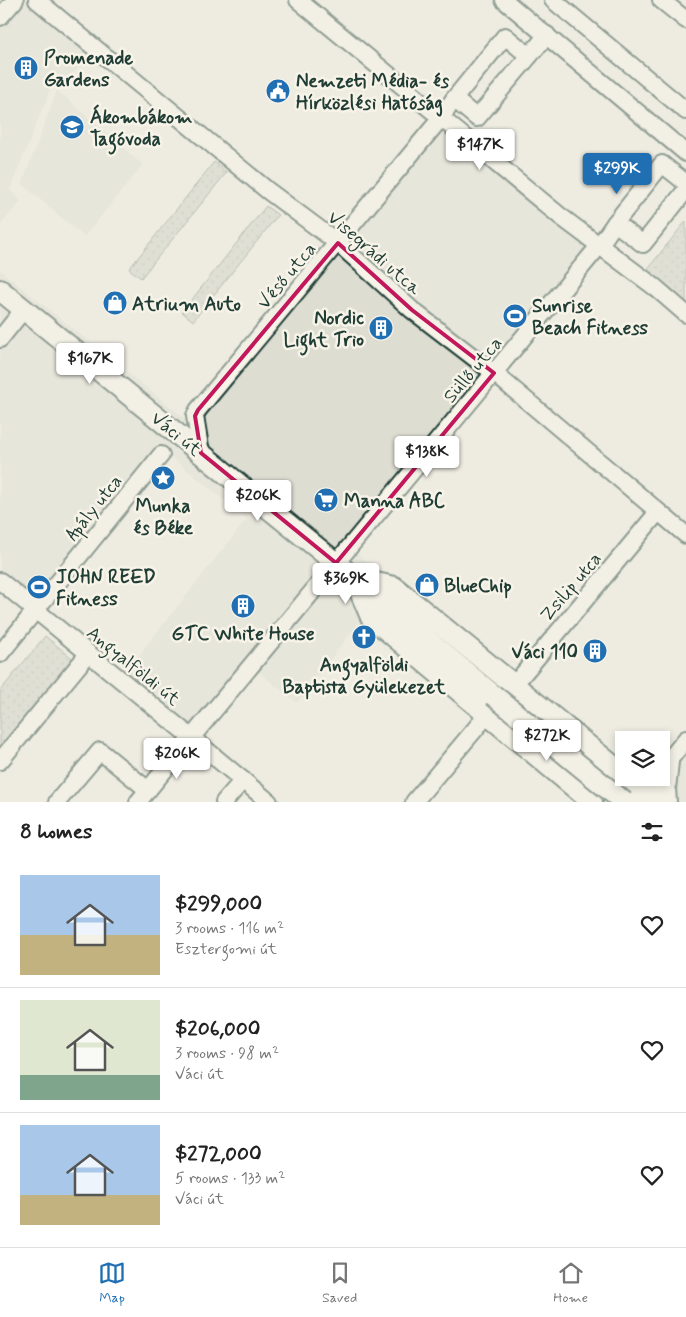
<!DOCTYPE html>
<html lang="en">
<head>
<meta charset="utf-8">
<style>
	:root { --surface:#fff; --page:#f6f6f6; --text:#222; --muted:#767676; --line:#e0e0e0; --accent:#1f6fb2 }
	body { margin:0; font-family:Mynerve,sans-serif; background:var(--page); color:var(--text); height:100vh; display:flex; flex-direction:column; font-size:19px; white-space:nowrap }
	* { box-sizing:border-box; margin:0 }
	p { font-size:16px; color:var(--muted) }
	.icon { flex:none; width:28px; height:28px; fill:none; stroke:currentColor; stroke-width:2; stroke-linecap:round; stroke-linejoin:round }
	.map { position:relative; height:802px; overflow:hidden }
	.side { display:flex; flex-direction:column; background:var(--surface); flex:1 }
	.side>* { flex:none }
	.fabs { position:absolute; left:615px; top:731px; display:grid; gap:10px }
	.fabs a { display:grid; place-items:center; width:55px; height:55px; border-radius:0px; background:var(--surface); box-shadow:0 2px 8px #0003; font-size:25px }
	.price { position:absolute; translate:-50% -42px; padding:0 11px; border-radius:5px; background:#fff; color:#222; font-size:16px; line-height:32px; filter:drop-shadow(0 1px 2px #0008) }
	.price::after { content:''; position:absolute; left:50%; top:30px; width:15px; height:11px; margin-left:-8px; background:inherit; clip-path:polygon(0 0,100% 0,50% 100%) }
	.price.current { background:var(--accent); color:#fff }
	ul { padding:0; list-style:none }
	li { display:flex; align-items:center; gap:15px; height:125px; padding:0 20px }
	li+li { border-top:1px solid var(--line) }
	li span { display:grid; place-items:center; flex:none; width:140px; height:100px; border-radius:0px; color:#555 }
	li>.icon { margin-inline-start:auto }
	span .icon { width:60px; height:60px; fill:#fffc; stroke-width:1 }
	li b { font-size:21px }
	h2 { display:flex; justify-content:space-between; align-items:center; height:60px; padding:0 20px; font-size:21px }
	.menu { display:flex; justify-content:space-around; align-items:center; height:70px; border-top:1px solid var(--line); background:var(--surface); font-size:14px; color:var(--muted) }
	.menu a { display:grid; justify-items:center; gap:2px }
	.menu .current { color:var(--accent) }
	.map>svg:first-child { display:block }
	.built { fill:#ddddd2 }
	.park { fill:url(#park-dots); stroke:#76867c }
	.lines { fill:none; stroke-linecap:round; stroke-linejoin:round }
	.minor-casing { stroke:#1f3d34; stroke-width:20 }
	.major-casing { stroke:#1f3d34; stroke-width:24 }
	.minor { stroke:#f7f3e8; stroke-width:16 }
	.major { stroke:#f7f3e8; stroke-width:20 }
	.major-bridge-casing { stroke:#1f3d34; stroke-width:24; stroke-linecap:butt }
	.major-bridge { stroke:#f7f3e8; stroke-width:20 }
	.marked { fill:none; stroke:#c2185b; stroke-width:4; stroke-linejoin:round }
	.labels { text-anchor:middle; stroke-width:5; stroke-linejoin:round; paint-order:stroke }
	.poi-label { font-size:19px; font-weight:bold; fill:#1f3d34; stroke:#f7f3e8; text-anchor:start }
	.street-label { font-size:19px; fill:#1f3d34; stroke:#f7f3e8 }
</style>
</head>
<body>
<div class="map">
<svg width="686" height="802" viewBox="0 0 686 802">
	<defs>
		<pattern id="park-dots" width="8" height="8" patternUnits="userSpaceOnUse" patternTransform="scale(1.25)"><rect width="8" height="8" fill="#cccfc4"/><path d="M2 2h.1M6 6h.1" fill="none" stroke="#afb3a9" stroke-width="1.8" stroke-linecap="round"/></pattern>
	</defs>
	<rect width="100%" height="100%" fill="#eeece1"/>
	<filter id="ink" filterUnits="userSpaceOnUse"><feTurbulence type="fractalNoise" baseFrequency=".02" numOctaves="2"/><feDisplacementMap in="SourceGraphic" scale="10" xChannelSelector="R" yChannelSelector="G"/><feConvolveMatrix kernelMatrix="1 2 1 2 8 2 1 2 1" color-interpolation-filters="sRGB"/></filter>
	<g filter="url(#ink)">
		<g class="built">
			<path d="M24,0L94,57L51,88L10,190L21,201L0,226V26Z"/>
			<path d="M57,90L143,165L84,237L22,184Z"/>
			<path d="M443,127L601,256L356,553L391,580L297,703L256,670L199,738L122,676L247,519L171,457L45,611L0,574V270L192,424Z"/>
			<path d="M686,735V802H627Z"/>
		</g>
		<g class="park">
			<path d="M214,162L227,172L141,278L129,269Z"/>
			<path d="M266,206L278,215L193,321L182,312Z"/>
			<path d="M686,221V304L646,271Z"/>
			<path d="M45,636L77,662L0,756V691Z"/>
		</g>
		<g class="lines">
			<defs>
				<g id="minor">
					<path d="M37,0L267,190L338,243L412,310L494,373L686,535"/>
					<path d="M298,0L560,216L656,288L686,314"/>
					<path d="M504,0L686,153"/>
					<path d="M553,0L686,111"/>
					<path d="M661,0L686,20"/>
					<path d="M0,17L15,0"/>
					<path d="M454,99L477,118L547,35"/>
					<path d="M615,223L643,244L686,190"/>
					<path d="M0,339L24,309"/>
					<path d="M201,453L195,416L198,410L441,118L454,99L505,36L529,56"/>
					<path d="M0,581L192,738L269,802"/>
					<path d="M0,654L161,455"/>
					<path d="M514,685L658,512"/>
					<path d="M0,761L88,654"/>
					<path d="M661,770L686,739"/>
					<path d="M57,802L100,751L148,790"/>
					<path d="M138,802L599,246L615,223L662,164L686,183"/>
					<path d="M224,802L243,780"/>
					<path d="M414,802L487,715"/>
					<path d="M634,802L655,778"/>
				</g>
				<g id="major">
					<path d="M0,290L336,563L493,695"/>
					<path d="M358,579L394,587L624,775"/>
					<path d="M356,582L371,617L592,802"/>
					<path d="M627,778L658,802"/>
					<path d="M666,802L665,789L668,762"/>
				</g>
			</defs>
			<use href="#minor" class="minor-casing"/>
			<use href="#major" class="major-casing"/>
			<use href="#minor" class="minor"/>
			<use href="#major" class="major"/>
			<defs>
				<path id="major-bridge" d="M493,695L624,802"/>
			</defs>
			<use href="#major-bridge" class="major-bridge-casing"/>
			<use href="#major-bridge" class="major-bridge"/>
		</g>
	</g>
	<path d="M0 0H686V802H0ZM338,243L412,310L494,373L336,563L201,453L195,416L198,410Z" fill="#eeece1" fill-opacity=".55" fill-rule="evenodd"/>
	<path class="marked" d="M338,243L412,310L494,373L336,563L201,453L195,416L198,410Z"/>
	<defs>
		<symbol id="building-disc" viewBox="-11 -11 22 22"><circle r="9.5" fill="#1f6fb2" stroke="#f7f3e8"/><path d="M-4-6H4V6H1V3H-1V6H-4ZM-2.5-4.3h1.7v1.8h-1.7ZM.8-4.3h1.7v1.8H.8ZM-2.5-1h1.7V.8h-1.7ZM.8-1h1.7V.8H.8Z" fill="#fff"/></symbol>
		<symbol id="civic-disc" viewBox="-11 -11 22 22"><circle r="9.5" fill="#1f6fb2" stroke="#f7f3e8"/><path d="M-.6-6.5H3V-4.5H.6V-3L4-1V1h2V6H-6V1h2V-1L-.6-3ZM-1.2 2.5V6h2.4V2.5Z" fill="#fff"/></symbol>
		<symbol id="school-disc" viewBox="-11 -11 22 22"><circle r="9.5" fill="#1f6fb2" stroke="#f7f3e8"/><path d="M0-5L7-2L0 1L-7-2ZM-4 1L0 2.5L4 1V4Q0 6-4 4Z" fill="#fff"/></symbol>
		<symbol id="shop-disc" viewBox="-11 -11 22 22"><circle r="9.5" fill="#1f6fb2" stroke="#f7f3e8"/><path d="M-5-2.5h2.3a2.7 3.5 0 0 1 5.4 0H5L5.5 6h-11ZM-1.5-2.5h3a1.5 2.3 0 0 0-3 0Z" fill="#fff"/></symbol>
		<symbol id="stadium-disc" viewBox="-11 -11 22 22"><circle r="9.5" fill="#1f6fb2" stroke="#f7f3e8"/><path d="M0-5a6.5 5 0 1 0 0 10a6.5 5 0 1 0 0-10ZM-3.5-1.8h7v3.6h-7Z" fill="#fff"/></symbol>
		<symbol id="sight-disc" viewBox="-11 -11 22 22"><circle r="9.5" fill="#1f6fb2" stroke="#f7f3e8"/><path d="M0-6L1.8-2.2L6-1.7L2.9 1.2L3.7 5.4L0 3.3L-3.7 5.4L-2.9 1.2L-6-1.7L-1.8-2.2Z" fill="#fff"/></symbol>
		<symbol id="supermarket-disc" viewBox="-11 -11 22 22"><circle r="9.5" fill="#1f6fb2" stroke="#f7f3e8"/><path d="M-6-5.5h2.5l.6 2H6L4.5 2H-2.5L-4.4-4H-6ZM-1.5 3.2a1.3 1.3 0 1 0 .1 0ZM3 3.2a1.3 1.3 0 1 0 .1 0Z" fill="#fff"/></symbol>
		<symbol id="church-disc" viewBox="-11 -11 22 22"><circle r="9.5" fill="#1f6fb2" stroke="#f7f3e8"/><path d="M-1.2-6h2.4v3.5h3.3v2.4h-3.3V6h-2.4V-.1h-3.3v-2.4h3.3Z" fill="#fff"/></symbol>
	</defs>
	<g fill-rule="evenodd">
		<use href="#building-disc" x="12" y="54" width="28" height="28"/>
		<use href="#civic-disc" x="264" y="77" width="28" height="28"/>
		<use href="#school-disc" x="58" y="113" width="28" height="28"/>
		<use href="#shop-disc" x="101" y="289" width="28" height="28"/>
		<use href="#stadium-disc" x="501" y="302" width="28" height="28"/>
		<use href="#building-disc" x="367" y="314" width="28" height="28"/>
		<use href="#sight-disc" x="149" y="464" width="28" height="28"/>
		<use href="#supermarket-disc" x="312" y="486" width="28" height="28"/>
		<use href="#shop-disc" x="413" y="571" width="28" height="28"/>
		<use href="#stadium-disc" x="25" y="573" width="28" height="28"/>
		<use href="#building-disc" x="229" y="592" width="28" height="28"/>
		<use href="#church-disc" x="350" y="623" width="28" height="28"/>
		<use href="#building-disc" x="581" y="637" width="28" height="28"/>
	</g>
	<g class="labels">
		<g class="poi-label">
			<text x="44" y="64">Promenade<tspan x="44" dy="22">Gardens</tspan></text>
			<text x="296" y="87">Nemzeti Média- és<tspan x="296" dy="22">Hírközlési Hatóság</tspan></text>
			<text x="90" y="123">Ákombákom<tspan x="90" dy="22">Tagóvoda</tspan></text>
			<text x="132" y="310">Atrium Auto</text>
			<text x="532" y="312">Sunrise<tspan x="532" dy="22">Beach Fitness</tspan></text>
			<text x="364" y="324" text-anchor="end">Nordic<tspan x="364" dy="22">Light Trio</tspan></text>
			<text x="344" y="507">Manna ABC</text>
			<text x="163" y="512" text-anchor="middle">Munka<tspan x="163" dy="22">és Béke</tspan></text>
			<text x="56" y="583">JOHN REED<tspan x="56" dy="22">Fitness</tspan></text>
			<text x="444" y="592">BlueChip</text>
			<text x="243" y="640" text-anchor="middle">GTC White House</text>
			<text x="578" y="658" text-anchor="end">Váci 110</text>
			<text x="364" y="671" text-anchor="middle">Angyalföldi<tspan x="364" dy="22">Baptista Gyülekezet</tspan></text>
		</g>
		<g class="street-label">
			<text transform="translate(375 252) rotate(41)" y="7">Visegrádi utca</text>
			<text transform="translate(286 275) rotate(-50)" y="7">Véső utca</text>
			<text transform="translate(472 369) rotate(-50)" y="7">Süllő utca</text>
			<text transform="translate(177 433) rotate(39)" y="7">Váci út</text>
			<text transform="translate(93 507) rotate(-51)" y="7">Apály utca</text>
			<text transform="translate(570 586) rotate(-50)" y="7">Zsilip utca</text>
			<text transform="translate(134 665) rotate(39)" y="7">Angyalföldi út</text>
		</g>
	</g>
</svg>
<div class="fabs">
<a><svg class="icon" aria-label="layers" viewBox="0 0 24 24"><path d="M12 4l9 5-9 5-9-5zM3 14l9 5 9-5"/></svg></a>
</div>
<b class="price" style="left:480px;top:171px">$147K</b>
<b class="price current" style="left:617px;top:195px">$299K</b>
<b class="price" style="left:90px;top:385px">$167K</b>
<b class="price" style="left:427px;top:478px">$138K</b>
<b class="price" style="left:258px;top:522px">$206K</b>
<b class="price" style="left:346px;top:605px">$369K</b>
<b class="price" style="left:547px;top:762px">$272K</b>
<b class="price" style="left:177px;top:780px">$206K</b>
</div>
<section class="side">
<h2>8 homes<svg class="icon" aria-label="filters" viewBox="0 0 24 24"><path d="M4 7h16M4 17h16"/><circle cx="9" cy="7" r="2"/><circle cx="15" cy="17" r="2"/></svg></h2>
<ul>
<li><span style="background:linear-gradient(#a9c7e8 60%,#c2b280 0)"><svg class="icon" aria-label="home" viewBox="0 0 24 24"><path d="M3 11l9-7 9 7M6 9v11h12V9"/></svg></span><div><b>$299,000</b><p>3 rooms · 116 m²</p><p>Esztergomi út</p></div><svg class="icon" aria-label="heart" viewBox="0 0 24 24"><path d="M12 20l-8-8c-3-5 5-10 8-4 3-6 11-1 8 4z"/></svg></li>
<li><span style="background:linear-gradient(#dfe7d0 75%,#7fa58c 0)"><svg class="icon" aria-label="home" viewBox="0 0 24 24"><path d="M3 11l9-7 9 7M6 9v11h12V9"/></svg></span><div><b>$206,000</b><p>3 rooms · 98 m²</p><p>Váci út</p></div><svg class="icon" aria-label="heart" viewBox="0 0 24 24"><path d="M12 20l-8-8c-3-5 5-10 8-4 3-6 11-1 8 4z"/></svg></li>
<li><span style="background:linear-gradient(#a9c7e8 70%,#c2b280 0)"><svg class="icon" aria-label="home" viewBox="0 0 24 24"><path d="M3 11l9-7 9 7M6 9v11h12V9"/></svg></span><div><b>$272,000</b><p>5 rooms · 133 m²</p><p>Váci út</p></div><svg class="icon" aria-label="heart" viewBox="0 0 24 24"><path d="M12 20l-8-8c-3-5 5-10 8-4 3-6 11-1 8 4z"/></svg></li>
</ul>
</section>
<nav class="menu">
<a class="current"><svg class="icon" aria-label="map" viewBox="0 0 24 24"><path d="M3 6l6-2 6 2 6-2v14l-6 2-6-2-6 2zM9 4v14M15 6v14"/></svg>Map</a>
<a><svg class="icon" aria-label="saved" viewBox="0 0 24 24"><path d="M7 4h10v16l-5-4-5 4z"/></svg>Saved</a>
<a><svg class="icon" aria-label="home" viewBox="0 0 24 24"><path d="M3 11l9-7 9 7M6 9v11h12V9"/></svg>Home</a>
</nav>
</body>
</html>
